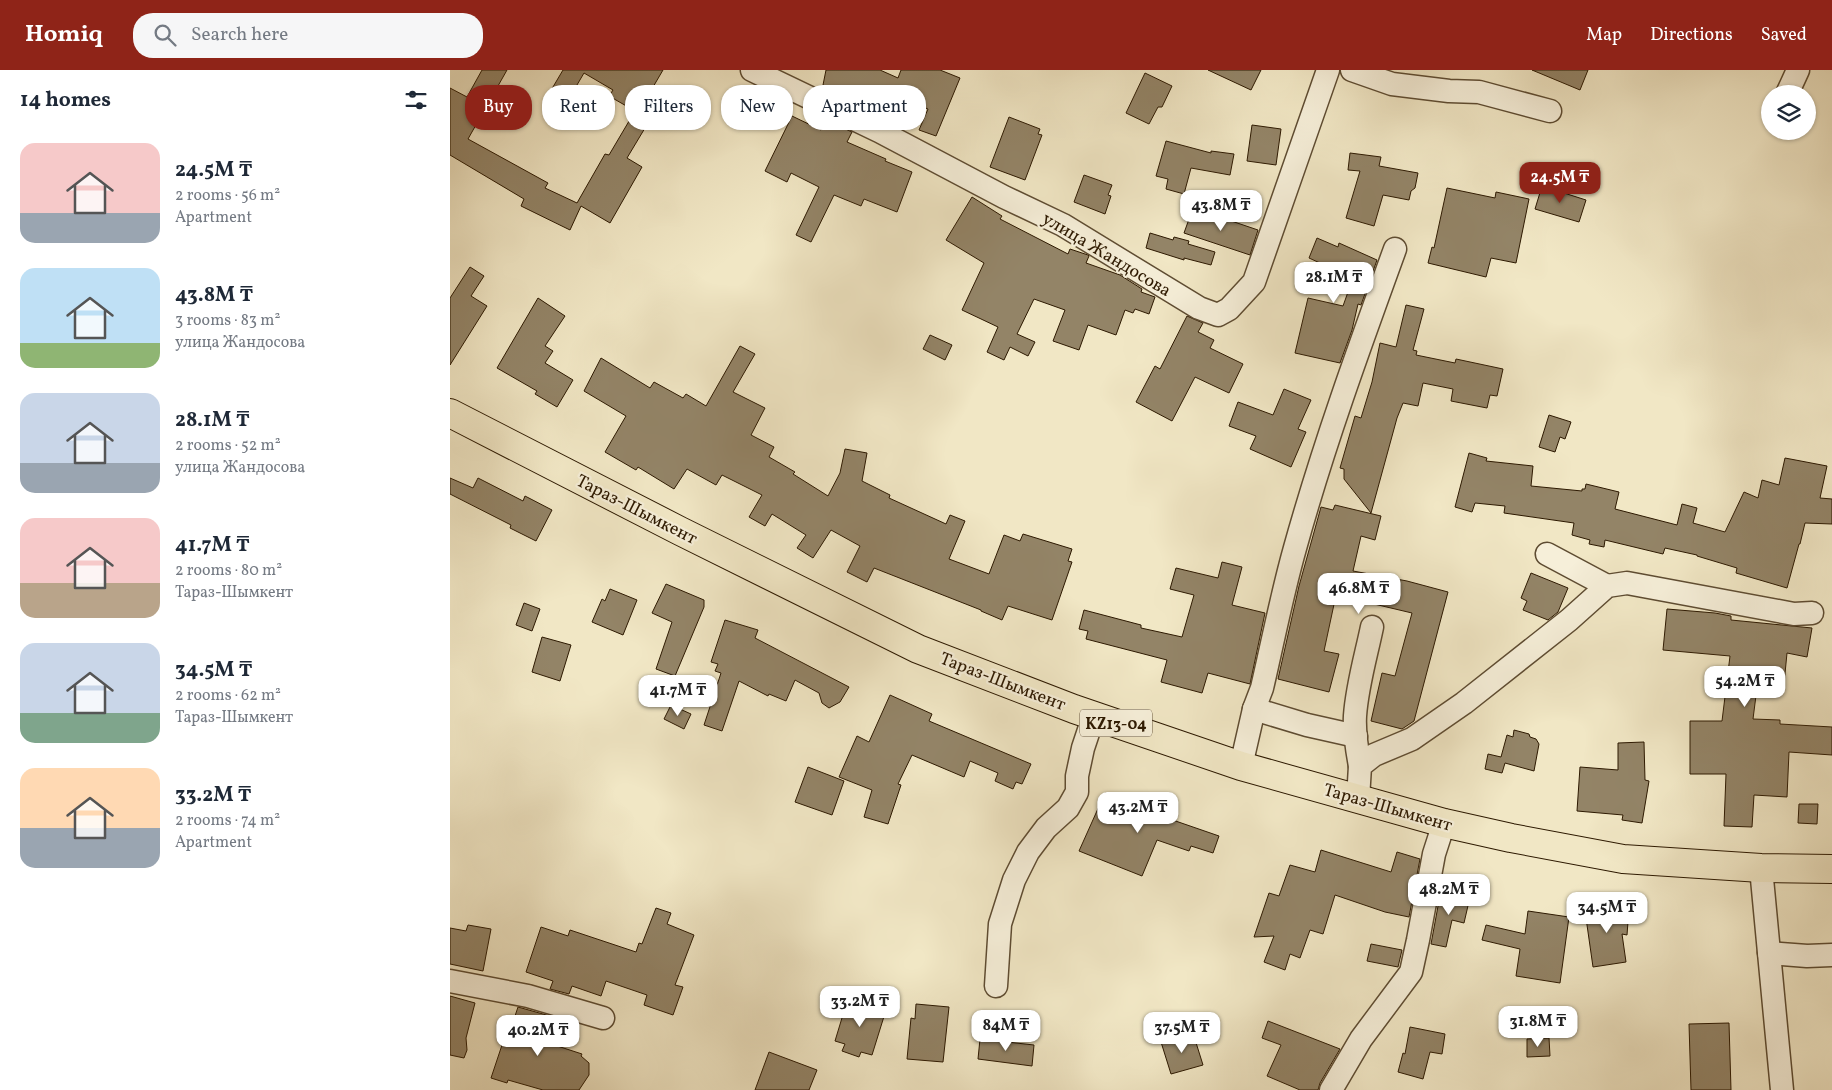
<!DOCTYPE html>
<html lang="en">
<head>
<meta charset="utf-8">
<style>
	:root { --surface:#fff; --page:#f6f6f7; --text:#1f2937; --muted:#747a83; --accent:#8f2418 }
	body { margin:0; font-family:Vollkorn,serif; background:var(--page); color:var(--text); height:100vh; display:flex; flex-direction:column; font-size:19px; white-space:nowrap }
	* { box-sizing:border-box; margin:0 }
	p { font-size:16px; color:var(--muted) }
	.icon { flex:none; width:28px; height:28px; fill:none; stroke:currentColor; stroke-width:2; stroke-linecap:round; stroke-linejoin:round }
	.map { position:relative; flex:1; overflow:hidden }
	.details { display:flex; flex-direction:column; background:var(--surface); width:450px }
	.details>* { flex:none }
	.top-card { position:absolute; left:15px; top:15px; width:475px; height:45px; display:flex; gap:10px }
	.tools { position:absolute; left:1311px; top:15px; display:grid; gap:10px }
	.tools a { display:grid; place-items:center; width:55px; height:55px; border-radius:50%; background:var(--surface); box-shadow:0 1px 4px #0004; font-size:25px }
	.price { position:absolute; translate:-50% -42px; padding:0 11px; border-radius:10px; background:#fff; color:#222; font-size:16px; line-height:32px; filter:drop-shadow(0 1px 2px #0008) }
	.price::after { content:''; position:absolute; left:50%; top:30px; width:15px; height:11px; margin-left:-8px; background:inherit; clip-path:polygon(0 0,100% 0,50% 100%) }
	.price.current { background:var(--accent); color:#fff }
	ul { padding:0; list-style:none }
	li { display:flex; align-items:center; gap:15px; height:125px; padding:0 20px }
	li span { display:grid; place-items:center; flex:none; width:140px; height:100px; border-radius:15px; color:#555 }
	li>.icon { margin-inline-start:auto }
	span .icon { width:60px; height:60px; fill:#fffc; stroke-width:1 }
	li b { font-size:21px }
	h2 { display:flex; justify-content:space-between; align-items:center; height:60px; padding:0 20px; font-size:21px }
	.pill { padding:0 18px; border-radius:20px; background:var(--surface); box-shadow:0 1px 4px #0004; font-size:18px; line-height:45px }
	.pill.current { background:var(--accent); color:#fff }
	header { display:flex; align-items:center; gap:30px; box-sizing:border-box; height:70px; padding:0 25px; background:var(--accent); color:#fff }
	header strong { font-size:24px }
	nav { display:flex; gap:28px; margin-inline-start:auto; font-size:18px }
	.search { width:350px; height:45px; background:var(--page); display:flex; align-items:center; gap:12px; box-sizing:border-box; padding:0 18px; border-radius:20px; color:var(--muted); font-size:19px }
	main { display:flex; flex:1; min-height:0 }
	.map>svg:first-child { display:block }
	.building { fill:#938467; stroke:#2d1901 }
	.lines { fill:none; stroke-linecap:round; stroke-linejoin:round }
	.minor-casing { stroke:#5e4c32; stroke-width:25 }
	.major-casing { stroke:#2d1901; stroke-width:30 }
	.minor { stroke:#f6efd9; stroke-width:22 }
	.major { stroke:#f1e7c5; stroke-width:28 }
	.labels { text-anchor:middle; stroke-width:4.5; stroke-linejoin:round; paint-order:stroke }
	.shield { fill:#f6efd9; stroke:#695942; stroke-width:1 }
	.shield-label { font-size:16px; font-weight:bold; fill:#2d1901 }
	.street-label { font-size:18px; fill:#2d1901; stroke:#f6efd9 }
</style>
</head>
<body>
<header>
<strong>Homiq</strong>
<div class="search"><svg class="icon" aria-label="search" viewBox="0 0 24 24"><circle cx="10" cy="10" r="6"/><path d="M15 15l6 6"/></svg>Search here</div>
<nav><a>Map</a><a>Directions</a><a>Saved</a></nav>
</header>
<main>
<section class="details">
<h2>14 homes<svg class="icon" aria-label="filters" viewBox="0 0 24 24"><path d="M4 7h16M4 17h16"/><circle cx="9" cy="7" r="2"/><circle cx="15" cy="17" r="2"/></svg></h2>
<ul>
<li><span style="background:linear-gradient(#f6c9c9 70%,#9aa5b1 0)"><svg class="icon" aria-label="home" viewBox="0 0 24 24"><path d="M3 11l9-7 9 7M6 9v11h12V9"/></svg></span><div><b>24.5M ₸</b><p>2 rooms · 56 m²</p><p>Apartment</p></div></li>
<li><span style="background:linear-gradient(#bfe0f5 75%,#8fb573 0)"><svg class="icon" aria-label="home" viewBox="0 0 24 24"><path d="M3 11l9-7 9 7M6 9v11h12V9"/></svg></span><div><b>43.8M ₸</b><p>3 rooms · 83 m²</p><p>улица Жандосова</p></div></li>
<li><span style="background:linear-gradient(#c9d6e8 70%,#9aa5b1 0)"><svg class="icon" aria-label="home" viewBox="0 0 24 24"><path d="M3 11l9-7 9 7M6 9v11h12V9"/></svg></span><div><b>28.1M ₸</b><p>2 rooms · 52 m²</p><p>улица Жандосова</p></div></li>
<li><span style="background:linear-gradient(#f6c9c9 65%,#b9a48a 0)"><svg class="icon" aria-label="home" viewBox="0 0 24 24"><path d="M3 11l9-7 9 7M6 9v11h12V9"/></svg></span><div><b>41.7M ₸</b><p>2 rooms · 80 m²</p><p>Тараз-Шымкент</p></div></li>
<li><span style="background:linear-gradient(#c9d6e8 70%,#7fa58c 0)"><svg class="icon" aria-label="home" viewBox="0 0 24 24"><path d="M3 11l9-7 9 7M6 9v11h12V9"/></svg></span><div><b>34.5M ₸</b><p>2 rooms · 62 m²</p><p>Тараз-Шымкент</p></div></li>
<li><span style="background:linear-gradient(#ffd9b3 60%,#9aa5b1 0)"><svg class="icon" aria-label="home" viewBox="0 0 24 24"><path d="M3 11l9-7 9 7M6 9v11h12V9"/></svg></span><div><b>33.2M ₸</b><p>2 rooms · 74 m²</p><p>Apartment</p></div></li>
</ul>
</section>
<div class="map">
<svg width="1382" height="1020" viewBox="0 0 1382 1020">
	<rect width="100%" height="100%" fill="#f1e7c5"/>
	<filter id="stains"><feTurbulence type="fractalNoise" baseFrequency=".004" numOctaves="4"/><feColorMatrix values="0 0 0 0 .2 0 0 0 0 .09 0 0 0 0 .02 0 0 0 .5 -.17"/></filter>
	<radialGradient id="worn" r=".72"><stop offset=".6" stop-color="#630" stop-opacity="0"/><stop offset="1" stop-color="#630" stop-opacity=".3"/></radialGradient>
	<g class="building">
		<path d="M32,0H57L18,69L98,113L95,118L127,133L155,84L159,85L185,41L159,26L163,20L134,3L117,32L100,22L113,0H213L189,41L201,48L177,88L192,97L160,153L131,136L120,160L71,136L74,129L0,85V18L17,27Z"/>
		<path d="M376,0H430L448,8L451,0H490L510,8L486,66L469,60L478,39L434,21L426,37L410,29L406,35L388,27L390,23L373,15Z"/>
		<path d="M758,0H811L801,20Z"/>
		<path d="M1082,0H1138L1130,20Z"/>
		<path d="M695,3L722,16L712,37H708L699,54L676,43Z"/>
		<path d="M342,46L371,60L376,50L402,62L397,72L436,89L435,91L462,102L447,142L414,129L411,136L384,125L361,172L346,165L369,117L341,103L337,112L315,101Z"/>
		<path d="M559,47L590,59L588,64L592,65L575,110L540,97Z"/>
		<path d="M802,55L831,59L826,95L797,91Z"/>
		<path d="M716,71L761,83V81L784,84L780,105L741,98L734,124L716,119L718,109L706,106Z"/>
		<path d="M900,83L931,87L929,96L968,103L965,118L961,121L959,130L933,125L924,156L896,148L910,101L898,100Z"/>
		<path d="M634,105L662,115L658,125L661,126L655,144L624,132Z"/>
		<path d="M1092,116L1136,130L1129,152L1085,139Z"/>
		<path d="M997,118L1045,128L1046,122L1079,129L1066,193L1041,188L1036,207L978,193L982,177L984,178Z"/>
		<path d="M522,127L552,146L550,149L618,184L620,179L638,185L639,186L636,193L670,205L692,219L691,222L705,227L699,244L685,239L683,243L675,240L666,265L638,255L629,280L603,271L615,240L584,229L567,264L585,272L578,286L560,277L554,290L537,282L548,257L512,240L534,193L496,170Z"/>
		<path d="M743,138L808,160L800,185L734,163Z"/>
		<path d="M700,163L723,170L724,167L739,171L738,174L765,182L761,195L734,188V190L696,178Z"/>
		<path d="M867,168L888,177L889,173L927,190L911,235L908,234L902,260L890,293L845,283L858,228L893,236L903,208L859,188Z"/>
		<path d="M20,197L34,206L21,226L37,236L0,295V228Z"/>
		<path d="M88,228L115,246L95,276L103,281L95,293L123,310L107,337L85,324L87,321L47,298Z"/>
		<path d="M956,235L974,239L963,280L967,281L966,285L1005,293L1006,289L1053,299L1047,326L1040,325L1037,338L1001,331L1003,319L973,313L968,336L953,333L947,348L921,443L894,409V399L890,398L905,346L911,348L922,312L930,273L946,277Z"/>
		<path d="M737,246L753,253L748,262L764,270L760,278L793,294L779,323L745,307L722,351L686,332L705,296L710,299Z"/>
		<path d="M480,265L502,275L495,290L473,279Z"/>
		<path d="M290,276L305,284L283,322L315,338L301,365L324,377L319,387L345,402L343,404L378,426L390,403L395,379L417,383L412,411L440,425L439,428L496,454L500,445L515,451L499,489L539,504L554,465L570,471L573,464L622,479L618,491L622,492L602,550L558,536L552,550L531,541V540L424,498L417,512L397,502L410,476L381,460L363,488L347,478L356,465L322,444L315,456L299,447L312,425L272,405L266,415L237,399L224,419L188,397L186,400L155,382L176,346L134,321L151,288L200,318L204,312L233,328L236,324L256,336Z"/>
		<path d="M834,319L861,330L848,359L856,362L841,397L800,379L806,366L779,356L788,332L823,345Z"/>
		<path d="M1099,345L1121,352L1115,369L1110,367L1105,382L1089,377Z"/>
		<path d="M1019,383L1037,388L1036,391L1083,396L1081,416L1132,421V419H1135L1136,414L1169,422L1165,439L1227,455L1232,434L1247,438L1243,453L1275,462L1294,422L1308,428L1312,410L1329,415L1335,388L1377,396L1370,428L1382,429V454L1355,453L1350,474H1349L1337,518L1286,503L1287,498L1247,486V485L1215,478L1213,484L1155,470L1154,477L1139,474L1140,470L1122,465L1124,453L1054,443L1055,436L1025,433L1022,442L1005,437Z"/>
		<path d="M0,408L23,418L28,408L73,431L75,426L102,440L86,471L60,458L61,455L0,424Z"/>
		<path d="M885,435L931,446L925,470L911,466L903,501L957,511L998,522L964,651L952,659L921,651L932,603L945,606L962,543L886,525L874,581L889,584L879,622L828,609L849,516L871,437L883,440Z"/>
		<path d="M772,492L792,497L782,535L815,543L800,614L758,603L752,623L711,612L717,590L636,569L638,561L629,559L634,540L691,555V558L732,567L744,525L720,519L726,498L768,508Z"/>
		<path d="M1081,503L1118,518L1108,542L1098,550L1073,540L1077,531L1071,528Z"/>
		<path d="M216,514L254,530V537L225,606L206,599L222,552L202,543Z"/>
		<path d="M160,519L187,530L173,565L142,552L152,529L155,531Z"/>
		<path d="M74,533L90,539L82,561L66,555Z"/>
		<path d="M1217,539L1265,543L1281,546V550L1362,558L1357,587L1337,583L1334,614L1308,610L1303,649L1330,650V654L1382,657V685L1339,682L1337,727L1304,725L1302,757L1274,756L1276,704H1240V651H1272L1280,586L1213,580Z"/>
		<path d="M275,550L308,560L305,568L399,617L390,632L379,638L372,633L369,623L345,610L336,631L319,624L318,626L289,611L272,661L254,655L271,603L265,601L268,594L261,592Z"/>
		<path d="M92,567L121,575L110,611L82,602Z"/>
		<path d="M440,625L482,644L479,651L581,694L572,714L566,712L563,719L545,711L548,703L520,691L514,707L462,685L448,714L451,715L438,754L414,747L422,720L389,707L407,666L419,672Z"/>
		<path d="M221,635L241,644L234,659L214,649Z"/>
		<path d="M1064,660L1079,664L1080,667L1086,669L1089,674L1084,701L1055,693L1052,703L1035,699L1038,684L1051,687L1057,665L1063,667Z"/>
		<path d="M1194,672L1195,710L1199,711L1192,753L1172,750L1173,745L1127,741L1130,697L1168,700V673Z"/>
		<path d="M358,697L394,711L382,745L345,732Z"/>
		<path d="M655,723L696,743L702,728L719,735L714,747L769,766L763,783L741,776L739,781L707,770L692,806L629,781Z"/>
		<path d="M1349,734H1368L1367,754L1348,753Z"/>
		<path d="M871,780L941,802L947,782L970,789L959,847L935,842L885,825L873,864L860,860L850,888L840,884L835,900L814,892L824,866L804,867L819,823L829,826L840,795L865,802Z"/>
		<path d="M991,820L1020,827L1014,853L1002,850L996,877L981,874Z"/>
		<path d="M1134,834L1179,838L1177,865L1172,864L1176,892L1143,897Z"/>
		<path d="M206,838L221,843L217,854L244,865L225,915L233,917L223,945L194,935L197,925L156,911L151,926L122,916L119,924L100,919L103,911L76,902L91,857L118,866L120,860L186,882L189,873L192,874Z"/>
		<path d="M1078,841L1119,847L1110,913L1066,906L1070,879L1032,870L1036,855L1075,864Z"/>
		<path d="M18,855L41,859L33,901L0,894V858L16,861Z"/>
		<path d="M921,874L952,880L948,897L917,891Z"/>
		<path d="M0,926L25,933L16,968L17,980L14,988L0,985Z"/>
		<path d="M398,928L436,940L422,985L411,982L409,987L392,981L395,974L385,971Z"/>
		<path d="M466,934L499,937L493,992L457,989L461,948L465,949Z"/>
		<path d="M68,937L100,946L92,971L132,984L131,986L139,993V1005L129,1020H93L58,1010L57,1013L41,1008L55,966L58,967Z"/>
		<path d="M818,951L890,979L870,1013L868,1020H850L817,1006L831,975L812,968Z"/>
		<path d="M1279,953L1281,1020H1241L1239,954Z"/>
		<path d="M960,957L995,964L992,984L980,982L973,1009L948,1002L953,983L955,984Z"/>
		<path d="M743,963L753,995L721,1004L711,972Z"/>
		<path d="M1099,968L1100,986L1077,987V969Z"/>
		<path d="M530,969L584,975L582,996L528,989Z"/>
		<path d="M319,982L367,1000L359,1020H305Z"/>
	</g>
	<g class="lines">
		<defs>
			<g id="minor">
				<path d="M302,0L429,61L554,127L613,155L749,238L768,245L779,239L804,212L878,0"/>
				<path d="M902,0L942,14L999,21L1029,22L1100,41"/>
				<path d="M1337,24L1348,0"/>
				<path d="M1097,484L1157,516"/>
				<path d="M804,639L857,655L906,666"/>
				<path d="M791,696L804,639L812,618C823,571 832,524 845,478C873,377 909,278 945,179"/>
				<path d="M910,696C907,680 904,663 905,646C907,616 916,586 922,557"/>
				<path d="M908,729L910,696L924,685L962,669L1014,633L1119,550L1157,516L1177,513L1344,544L1362,543"/>
				<path d="M1311,798L1332,1020"/>
				<path d="M1319,883L1357,886L1382,885"/>
				<path d="M0,911L78,926L153,948"/>
				<path d="M546,916L550,854L564,810L578,782L596,758L618,738L627,722V706L633,678L644,645"/>
				<path d="M881,1020L911,969L961,902L968,870L984,784L994,753"/>
			</g>
			<path id="major" d="M0,343L230,461L468,579L624,639L791,696L994,753L1061,768L1173,789L1311,798L1382,799"/>
		</defs>
		<use href="#minor" class="minor-casing"/>
		<use href="#major" class="major-casing"/>
		<use href="#minor" class="minor"/>
		<use href="#major" class="major"/>
	</g>
	<g class="labels">
		<rect class="shield" x="630" y="639.5" width="72" height="27" rx="4"/>
		<g class="shield-label">
			<text x="666" y="659">KZ13-04</text>
		</g>
		<g class="street-label">
			<text transform="translate(657 184) rotate(31)" y="6">улица Жандосова</text>
			<text transform="translate(187 439) rotate(27)" y="6">Тараз-Шымкент</text>
			<text transform="translate(553 611) rotate(21)" y="6">Тараз-Шымкент</text>
			<text transform="translate(938 737) rotate(16)" y="6">Тараз-Шымкент</text>
		</g>
	</g>
	<rect width="100%" height="100%" filter="url(#stains)"/>
	<rect width="100%" height="100%" fill="url(#worn)"/>
</svg>
<div class="tools">
<a><svg class="icon" aria-label="layers" viewBox="0 0 24 24"><path d="M12 4l9 5-9 5-9-5zM3 14l9 5 9-5"/></svg></a>
</div>
<b class="price current" style="left:1110px;top:134px">24.5M ₸</b>
<b class="price" style="left:771px;top:162px">43.8M ₸</b>
<b class="price" style="left:884px;top:234px">28.1M ₸</b>
<b class="price" style="left:909px;top:545px">46.8M ₸</b>
<b class="price" style="left:1295px;top:638px">54.2M ₸</b>
<b class="price" style="left:228px;top:647px">41.7M ₸</b>
<b class="price" style="left:688px;top:764px">43.2M ₸</b>
<b class="price" style="left:999px;top:846px">48.2M ₸</b>
<b class="price" style="left:1157px;top:864px">34.5M ₸</b>
<b class="price" style="left:410px;top:958px">33.2M ₸</b>
<b class="price" style="left:1088px;top:978px">31.8M ₸</b>
<b class="price" style="left:556px;top:982px">84M ₸</b>
<b class="price" style="left:732px;top:984px">37.5M ₸</b>
<b class="price" style="left:88px;top:987px">40.2M ₸</b>
<div class="top-card">
<a class="pill current">Buy</a>
<a class="pill">Rent</a>
<a class="pill">Filters</a>
<a class="pill">New</a>
<a class="pill">Apartment</a>
</div>
</div>
</main>
</body>
</html>
